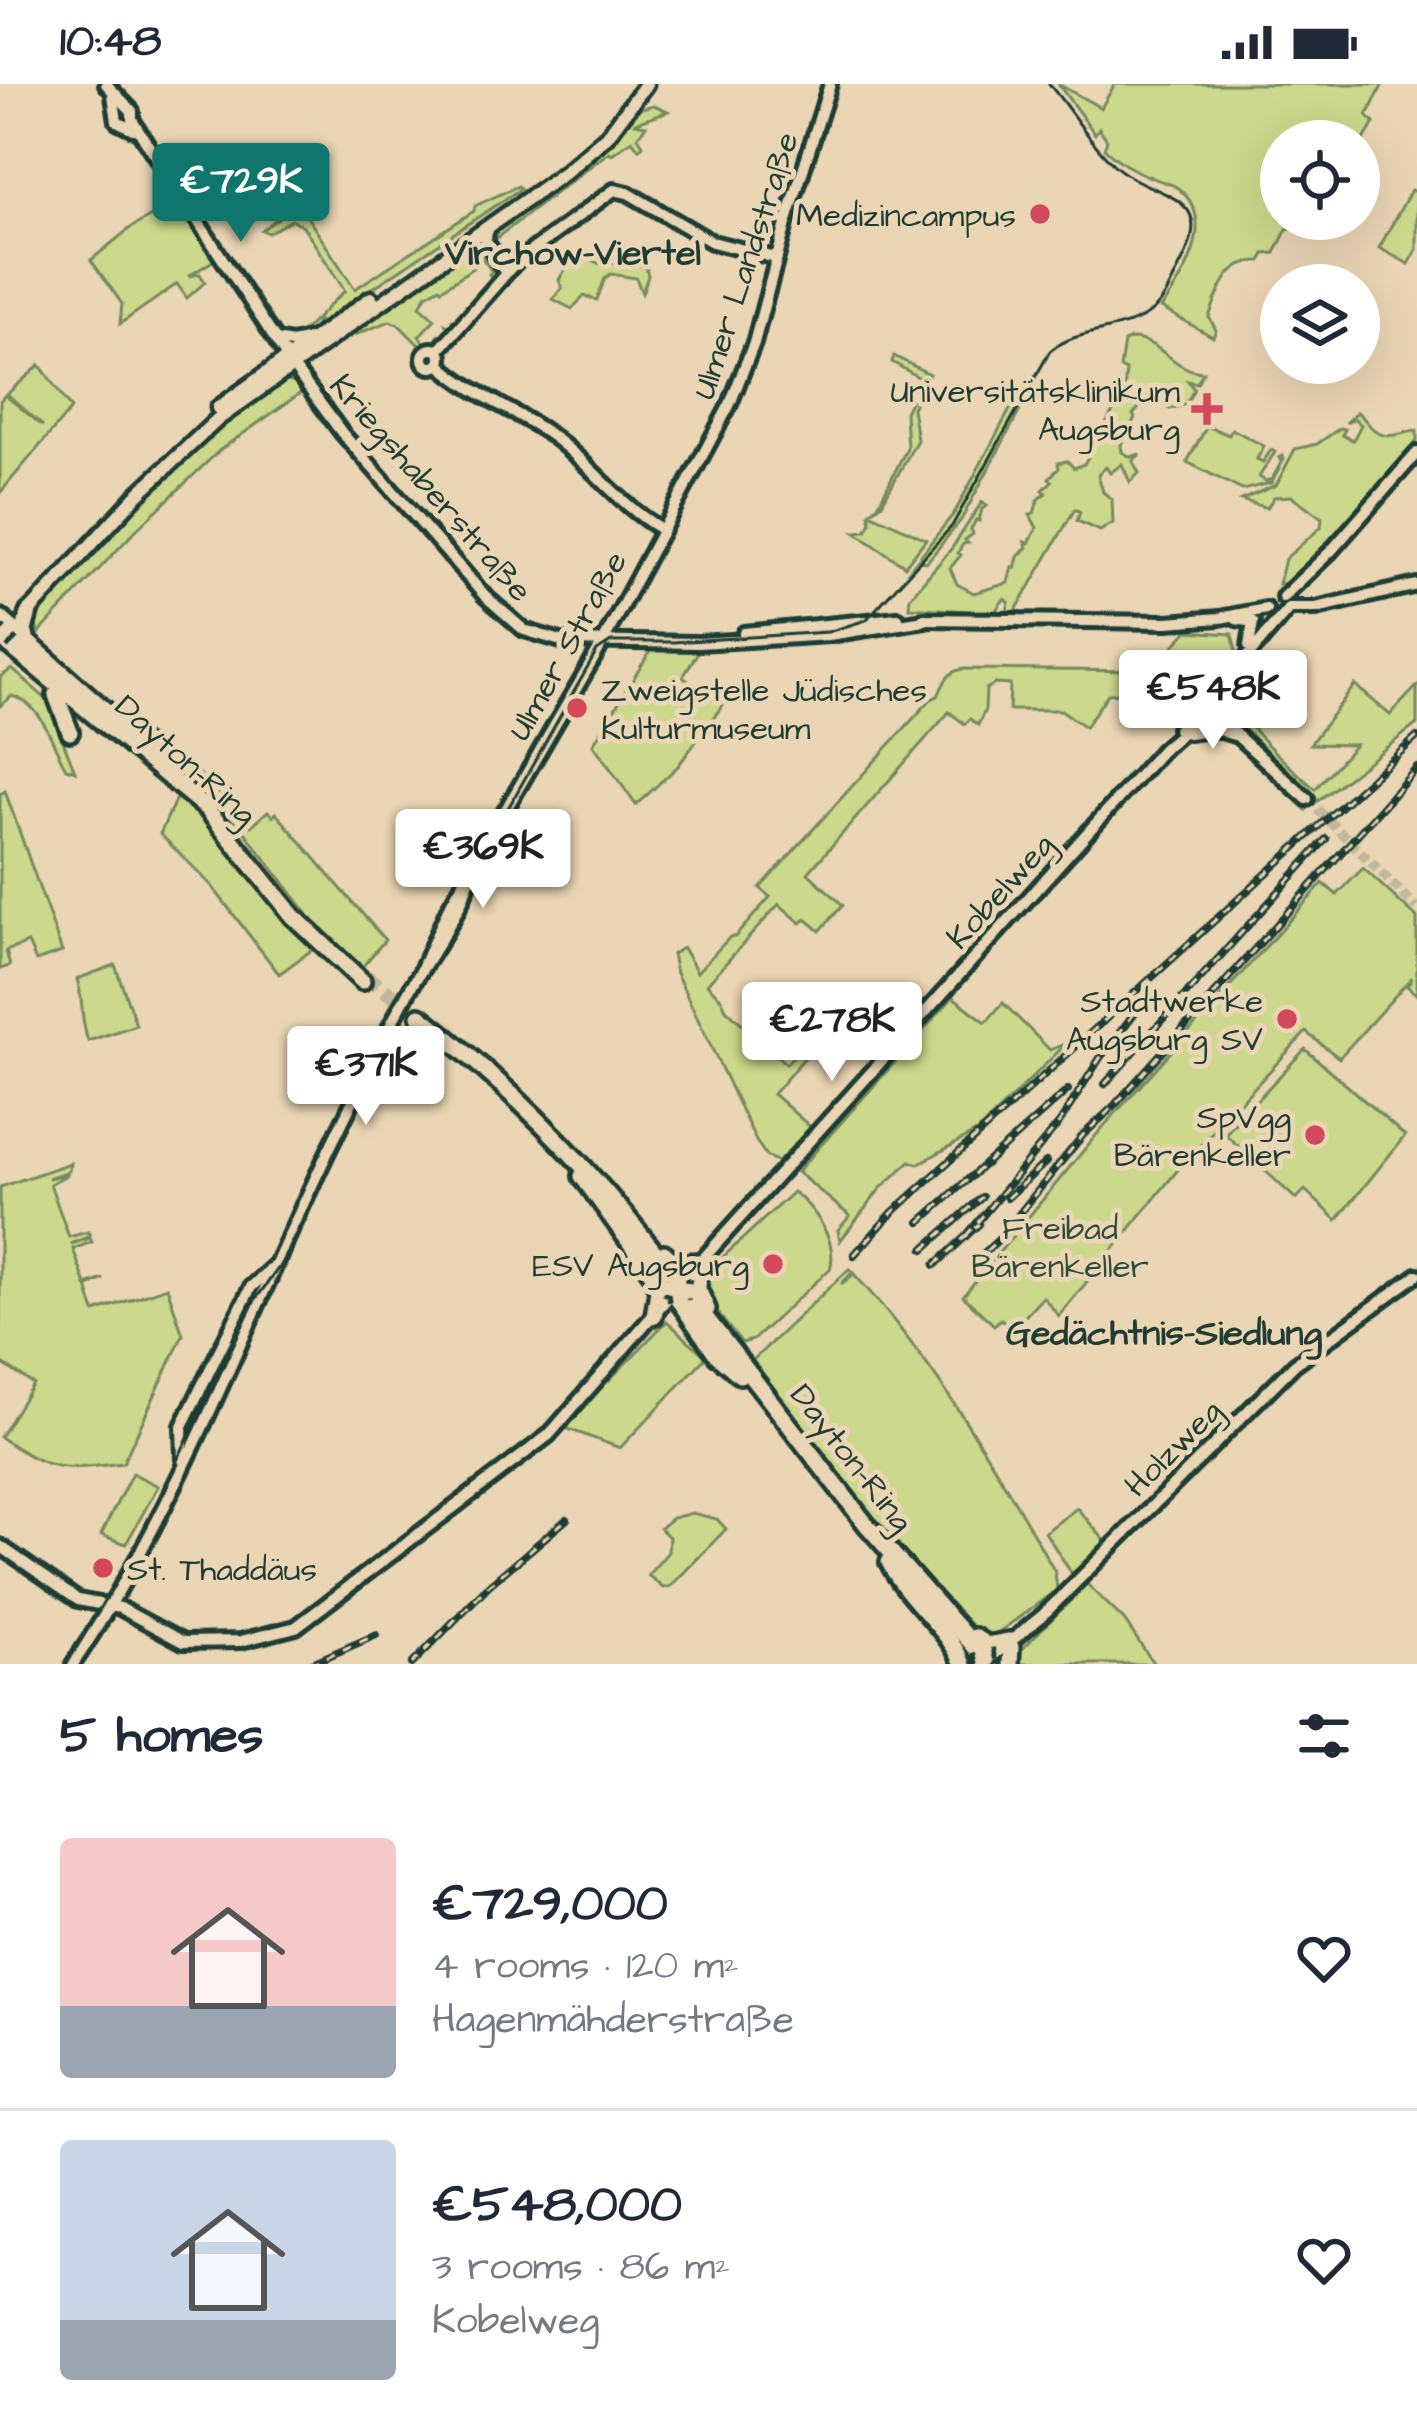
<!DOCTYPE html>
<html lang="en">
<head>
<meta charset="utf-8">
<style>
	:root { --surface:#fff; --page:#f6f6f7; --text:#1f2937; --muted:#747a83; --line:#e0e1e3; --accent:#0f766e }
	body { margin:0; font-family:"Architects Daughter",sans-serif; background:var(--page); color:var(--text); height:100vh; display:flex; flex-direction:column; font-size:45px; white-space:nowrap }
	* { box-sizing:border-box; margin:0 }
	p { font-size:39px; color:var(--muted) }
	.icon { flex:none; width:66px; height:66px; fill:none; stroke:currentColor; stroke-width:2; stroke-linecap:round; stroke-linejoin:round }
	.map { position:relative; height:1580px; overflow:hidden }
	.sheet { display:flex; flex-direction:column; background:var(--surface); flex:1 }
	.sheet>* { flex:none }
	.fabs { position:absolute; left:1260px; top:36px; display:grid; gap:24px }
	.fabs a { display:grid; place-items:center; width:120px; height:120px; border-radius:50%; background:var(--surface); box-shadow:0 12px 48px #0002; font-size:60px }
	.price { position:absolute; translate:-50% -102px; padding:0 27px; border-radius:12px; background:#fff; color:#222; font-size:39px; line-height:78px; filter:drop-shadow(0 3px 6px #0008) }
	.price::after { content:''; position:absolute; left:50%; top:72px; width:36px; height:27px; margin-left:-18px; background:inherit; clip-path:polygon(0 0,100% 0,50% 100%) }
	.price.current { background:var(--accent); color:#fff }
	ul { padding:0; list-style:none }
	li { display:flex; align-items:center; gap:36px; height:300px; padding:0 60px }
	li+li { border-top:3px solid var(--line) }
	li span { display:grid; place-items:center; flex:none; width:336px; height:240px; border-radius:12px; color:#555 }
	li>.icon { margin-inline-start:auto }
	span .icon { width:144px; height:144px; fill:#fffc; stroke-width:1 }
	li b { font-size:51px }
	h2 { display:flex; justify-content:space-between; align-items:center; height:144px; padding:0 60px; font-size:51px }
	.status { display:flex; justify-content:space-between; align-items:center; height:84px; padding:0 60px; background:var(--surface); direction:ltr }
	.status svg { height:33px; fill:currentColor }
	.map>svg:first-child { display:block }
	.green { fill:#ccd88b; stroke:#768a60; stroke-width:3 }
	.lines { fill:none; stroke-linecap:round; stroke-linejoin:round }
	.secondary-tunnel { stroke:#c1b79a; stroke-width:10; stroke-dasharray:10 5; stroke-linecap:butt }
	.highway-tunnel { stroke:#c1b79a; stroke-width:15; stroke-dasharray:15 8; stroke-linecap:butt }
	.secondary-casing { stroke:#1f3d34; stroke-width:20 }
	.primary-casing { stroke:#1f3d34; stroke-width:21 }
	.highway-casing { stroke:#1f3d34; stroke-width:24 }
	.secondary { stroke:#ead5b4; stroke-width:10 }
	.primary { stroke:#ead5b4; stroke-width:12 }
	.highway { stroke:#ead5b4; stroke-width:15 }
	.tram { stroke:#1f3d34; stroke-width:3 }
	.rail-casing { stroke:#1f3d34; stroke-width:8 }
	.rail { stroke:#ead5b4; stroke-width:3; stroke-dasharray:9; stroke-linecap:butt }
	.primary-bridge-casing { stroke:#1f3d34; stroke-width:21; stroke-linecap:butt }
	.highway-bridge-casing { stroke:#1f3d34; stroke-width:24; stroke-linecap:butt }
	.primary-bridge { stroke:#ead5b4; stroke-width:12 }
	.highway-bridge { stroke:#ead5b4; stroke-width:15 }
	.poi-dot { fill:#d1495b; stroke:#ead5b4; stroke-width:4.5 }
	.labels { text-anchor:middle; stroke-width:10; stroke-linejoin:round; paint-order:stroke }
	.poi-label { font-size:33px; fill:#1f3d34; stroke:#ead5b4; text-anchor:end }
	.street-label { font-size:33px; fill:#1f3d34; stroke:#ead5b4 }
	.park-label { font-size:33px; fill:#304c3d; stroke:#ead5b4 }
	.neighbourhood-label { font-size:36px; font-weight:bold; fill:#1f3d34; stroke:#ead5b4 }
</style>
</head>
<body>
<div class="status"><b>10:48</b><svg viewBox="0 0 49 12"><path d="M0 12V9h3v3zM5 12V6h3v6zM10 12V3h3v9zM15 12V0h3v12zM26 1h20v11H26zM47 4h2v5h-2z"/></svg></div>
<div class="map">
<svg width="1417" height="1580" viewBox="0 0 1417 1580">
	<rect width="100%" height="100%" fill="#ead5b4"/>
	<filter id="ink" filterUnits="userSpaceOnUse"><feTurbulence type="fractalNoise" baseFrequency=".00833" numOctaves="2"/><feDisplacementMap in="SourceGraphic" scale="24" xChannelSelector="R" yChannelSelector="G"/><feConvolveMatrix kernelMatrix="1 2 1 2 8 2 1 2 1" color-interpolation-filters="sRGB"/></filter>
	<g filter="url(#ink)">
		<g class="green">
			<path d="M1058,0L1101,24L1115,0H1383L1367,32L1374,39L1359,64V57H1281V135H1326L1315,152L1295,143L1287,145L1275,169L1265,170L1261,177C1226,176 1220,206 1209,233L1216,246L1213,253L1161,224C1183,195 1219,138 1179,105C1172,99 1162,98 1153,94C1134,87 1118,78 1104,64L1107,56L1099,44L1095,50Z"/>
			<path d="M654,21L668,27L634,39L646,41L638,53L643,61L639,65L632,56L612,70L609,68L495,155V161L510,175L543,153L513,176L502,175L491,160V149L611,59L641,24Z"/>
			<path d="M518,102L520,105L321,239L317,236L316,242C308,248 300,255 290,255C273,253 244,199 237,183L280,248L290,254C312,246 326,221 345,207L303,142L292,136L268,149L262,146L295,121L305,130L355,205L474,127L475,122Z"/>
			<path d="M1411,106L1417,109V165L1409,180L1379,164Z"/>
			<path d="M178,116L216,175L189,192L200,190L205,198L187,214L177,200L120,240L122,220L91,176L129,145Z"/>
			<path d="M471,165L482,167L495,190L493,194L489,190L492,187L478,169L469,175L474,183L442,205L440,203L426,211L420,222L435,235L419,252L425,260L436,257L439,250L442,251L448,245L446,241L449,243L454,238L451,235L456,237L436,259L421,263L398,240L390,237L331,260Z"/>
			<path d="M586,173L602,181L618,178L627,183L630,179L646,183L648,192L642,209L636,194L611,190L605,194L597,216L584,212L572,225L553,215L562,204L559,196L571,175Z"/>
			<path d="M1131,255C1161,255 1173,287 1203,288L1197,299L1188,297L1194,305L1186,320L1170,325L1155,316L1144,318L1133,331L1135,334L1121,361L1122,368L1131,373L1140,370L1133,377L1139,389L1130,398L1122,380L1110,389L1106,383L1098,391L1103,408L1112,415L1113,439L1100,447L1077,437L1080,428L1075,425L1015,528H1007L1009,518L1004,515L994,529L909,523L910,513L952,464L982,418L987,422L982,425L979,437L976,436L971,445L973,450L965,456L968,459L963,460L958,469L961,471L950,484L957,500L974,509L1008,499L1012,483L1015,484L1018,473L1027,463L1025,458L1029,459L1037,444L1030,431L1034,429L1038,416L1046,409L1043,406L1052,397L1049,394L1059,384L1058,379L1067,377L1074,384L1084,380L1118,318L1134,315L1133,311L1123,316L1126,287L1120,284L1124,258Z"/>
			<path d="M894,272L929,290L912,324L917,356L882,419L870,429L926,455L905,482L855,448L866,447L871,438L869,430L878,421L907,364L905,328L922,295L892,278Z"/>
			<path d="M40,281L71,325L0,409V317L5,311L43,342L7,310Z"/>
			<path d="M288,297L295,299L302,308L220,366L136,446L38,550L35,531L159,397L219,342L279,299Z"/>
			<path d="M1022,303L1030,308L961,436L927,478L918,477L907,489L955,428Z"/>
			<path d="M1357,328C1365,334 1370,344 1378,349C1390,356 1405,347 1417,347V357L1305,483L1287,499L1279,500L1285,475L1321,443L1322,434L1292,412L1274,413L1267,424L1241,416L1276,401L1295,365L1317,360L1340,344L1345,345L1342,351L1353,356L1361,341L1355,335L1346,339Z"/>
			<path d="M1207,342L1229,351L1232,345L1264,362L1257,375L1263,378L1271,366L1275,368L1259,393L1266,397L1272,395L1282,377L1279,374L1283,372L1284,375L1271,399L1242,406L1187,378Z"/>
			<path d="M1187,547L1232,550L1236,567L1212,596L1193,580L1169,575L1134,615L1126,617Z"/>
			<path d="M653,563H701L683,593L723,621L678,682L636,721L593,660Z"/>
			<path d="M12,585L46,615L75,687L66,684C51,659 43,620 12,612L0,622V593Z"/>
			<path d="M963,585L1150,587L1129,608L1108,610L1085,643L1061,626H1009L1010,601L995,600L986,605L985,626L978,641L970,635L965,640L949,628L808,789L843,821L820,847L806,835L801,839L779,820L707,900L721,914L726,925L786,980L802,963L804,954L813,964L773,1010L814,1046L781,1079L767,1073L756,1057L676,889L672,870L683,864L697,888L730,853H735L770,813L760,804L931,615L938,612C944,600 946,588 963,585Z"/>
			<path d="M1238,590L1242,599L1247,592C1243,601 1235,610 1237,618C1245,645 1294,686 1315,705L1355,661L1310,660L1355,601L1390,631L1417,602V640L1306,726L1301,721L1310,710L1232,633L1226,615Z"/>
			<path d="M193,683L251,742L268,727L273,732L276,729L385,856L362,883L319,845L244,747L189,689Z"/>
			<path d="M5,707L62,868L36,877L28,859L6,867L10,882L0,885V710Z"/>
			<path d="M178,710L248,784L299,850L316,863L279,890L211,801L160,750Z"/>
			<path d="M1363,784L1417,834V911L1407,902L1412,893L1339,974L1306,948L1181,1082L1059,1232L1043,1213L1013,1245L1001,1235L994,1241L963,1212L1103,1043L1323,799L1337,811Z"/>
			<path d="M115,881L136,941L88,957C80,935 84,917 77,895Z"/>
			<path d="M953,913L986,938L1003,919L1050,966L1067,959L978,1047L918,1080L910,1077L880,1105L840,1157L838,1146L850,1132L797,1088Z"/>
			<path d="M1305,965L1405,1052L1337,1136L1305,1106L1296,1115L1225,1050Z"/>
			<path d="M70,1079L69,1087L48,1094L68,1090L50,1100L69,1153L88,1148L90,1152L71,1160L90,1154L92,1158L73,1165L86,1201L104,1195L87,1203L95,1228L167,1203L183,1251L123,1379C62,1387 51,1388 0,1353L33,1300L0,1278V1103Z"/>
			<path d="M793,1108C814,1123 839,1158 830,1185L753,1256L742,1259C724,1237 702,1217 709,1186Z"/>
			<path d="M849,1185L853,1188L841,1200L854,1190C936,1280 996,1383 1055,1488L1057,1506L989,1555H984L885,1450L765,1299L752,1277Z"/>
			<path d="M667,1237L706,1273L620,1364L568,1345L569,1337Z"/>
			<path d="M132,1389L158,1402L126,1460L101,1451Z"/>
			<path d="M1077,1424L1106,1458L1072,1490L1045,1448Z"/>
			<path d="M692,1429L717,1435L726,1445L671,1502L663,1504L648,1491L668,1468L669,1453L660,1444L672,1434Z"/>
			<path d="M1087,1500L1124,1536L1154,1580H1015L1020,1567Z"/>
		</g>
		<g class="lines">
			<path class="secondary-tunnel" d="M1307,715L1417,824"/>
			<path class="highway-tunnel" d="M366,892L420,932"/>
			<defs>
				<g id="secondary">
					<path d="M106,0L132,27V35L144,55L294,284L342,349L485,512L524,546L561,557L699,559L829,551L925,536"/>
					<path d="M113,11L117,37L133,45"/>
					<path d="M489,143L485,155L505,188"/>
					<path d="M276,256L292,259L310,255"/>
					<circle cx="432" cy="274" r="9"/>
					<path d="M438,267L516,178L614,106L628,109L712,158L776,174"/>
					<path d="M439,280C473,311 516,326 552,352C591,380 619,421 661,445"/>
					<path d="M1283,513L1331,467L1417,369"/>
					<path d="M1289,524H1316L1417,501"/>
					<path d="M923,535L1168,538L1220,534L1266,525"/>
					<path d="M1236,535L1253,538L1249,562"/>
					<path d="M744,549L898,534"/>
					<path d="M1221,637L1307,715"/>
					<path d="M1178,645L1228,589"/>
					<path d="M1188,649L1215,645L1234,651"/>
					<path d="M422,884L448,825L598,567L730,320L754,259L786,140L830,0"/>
					<path d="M682,1198L1163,665L1191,641L1224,635L1227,623L1222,616L1230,593L1289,524"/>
					<path d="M183,1376L182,1342L251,1203L273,1183"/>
					<path d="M0,1462L78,1516L120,1524L183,1558L241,1557L296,1543L549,1351L672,1209"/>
					<path d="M990,1574L1042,1532L1295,1280L1417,1191"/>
					<path d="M73,1580C183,1418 253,1218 340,1043C363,997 385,949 410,905C432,868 458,835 471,793"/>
				</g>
				<g id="primary">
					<path d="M218,324L371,214"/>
					<path d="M26,531L139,409L218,335L564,89L608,51L646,0"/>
				</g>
				<g id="highway">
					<path d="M0,534L154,669"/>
					<path d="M27,558L24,546L29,528"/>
					<path d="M9,561L207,725L293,832L362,897"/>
					<path d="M56,611L70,648"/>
					<path d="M420,932C517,1007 599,1093 672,1191"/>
					<path d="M582,1092L654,1192L666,1200"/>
					<path d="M664,1169L676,1180L699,1178L698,1205L707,1225"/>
					<path d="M686,1208L866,1440L981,1570"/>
					<path d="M679,1217L717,1271L740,1291"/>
					<path d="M654,1232L658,1207L654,1192"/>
					<path d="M889,1478C908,1516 946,1541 963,1580"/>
					<path d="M974,1553L987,1561L1009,1557"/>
					<path d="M1010,1580L1011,1563"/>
				</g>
			</defs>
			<use href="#secondary" class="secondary-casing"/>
			<use href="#primary" class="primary-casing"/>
			<use href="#highway" class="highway-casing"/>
			<use href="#secondary" class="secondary"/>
			<use href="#primary" class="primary"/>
			<use href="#highway" class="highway"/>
			<path class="tram" d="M67,1580L133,1467L255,1216L280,1182L395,949L466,824L494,749L597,567L611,558H673L828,548L866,536L952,442L1050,267C1078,243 1124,250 1152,227C1166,216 1173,195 1181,180C1221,106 1151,116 1113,80C1088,56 1071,26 1049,0"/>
			<defs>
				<g id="rail">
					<path d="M1105,1000L1326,755"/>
					<path d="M1007,1114L1046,1078"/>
					<path d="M920,1138L1068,1006"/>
					<path d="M966,1152L1060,1038L1100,974L1143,918"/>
					<path d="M924,1165L982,1113"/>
					<path d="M854,1171L892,1129L1417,653"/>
					<path d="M973,1179L998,1156L1083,1051L1113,1023L1417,684"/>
					<path d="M935,1181L979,1140"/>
					<path d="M310,1580L376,1551"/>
					<path d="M412,1580L489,1501L567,1435"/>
				</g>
			</defs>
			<use href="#rail" class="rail-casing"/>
			<use href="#rail" class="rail"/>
			<defs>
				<path id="primary-bridge" d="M1,558L11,548"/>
				<g id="highway-bridge">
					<path d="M676,1189L679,1217"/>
					<path d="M666,1200L689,1207"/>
					<path d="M983,1566L986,1578"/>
				</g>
			</defs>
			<use href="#primary-bridge" class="primary-bridge-casing"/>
			<use href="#highway-bridge" class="highway-bridge-casing"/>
			<use href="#primary-bridge" class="primary-bridge"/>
			<use href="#highway-bridge" class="highway-bridge"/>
		</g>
	</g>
	<g class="poi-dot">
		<circle cx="1040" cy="130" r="12"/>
		<path d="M1201 307h12v12h12v12h-12v12h-12v-12h-12v-12h12z"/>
		<circle cx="577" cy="624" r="12"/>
		<circle cx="1287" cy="935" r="12"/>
		<circle cx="1315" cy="1051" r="12"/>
		<circle cx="773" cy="1180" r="12"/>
		<circle cx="103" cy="1484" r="12"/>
	</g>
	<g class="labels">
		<g class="poi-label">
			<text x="1016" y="142">Medizincampus</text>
			<text x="1180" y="318">Universitätsklinikum<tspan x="1180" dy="38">Augsburg</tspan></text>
			<text x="601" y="617" text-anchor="start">Zweigstelle Jüdisches<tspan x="601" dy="38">Kulturmuseum</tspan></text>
			<text x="1263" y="928">Stadtwerke<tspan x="1263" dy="38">Augsburg SV</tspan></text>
			<text x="1291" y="1044">SpVgg<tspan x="1291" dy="38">Bärenkeller</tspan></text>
			<text x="749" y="1192">ESV Augsburg</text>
			<text x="127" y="1496" text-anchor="start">St. Thaddäus</text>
		</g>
		<g class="street-label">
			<text transform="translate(744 181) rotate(-72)" y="12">Ulmer Landstraße</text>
			<text transform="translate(432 403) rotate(49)" y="12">Kriegshaberstraße</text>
			<text transform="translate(566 561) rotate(-61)" y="12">Ulmer Straße</text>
			<text transform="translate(187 675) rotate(42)" y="12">Dayton-Ring</text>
			<text transform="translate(999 806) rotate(-48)" y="12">Kobelweg</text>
			<text transform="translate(1172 1363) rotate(-45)" y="12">Holzweg</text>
			<text transform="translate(853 1373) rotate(52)" y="12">Dayton-Ring</text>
		</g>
		<g class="park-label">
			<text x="1060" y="1155">Freibad<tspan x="1060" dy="38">Bärenkeller</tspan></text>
		</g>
		<g class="neighbourhood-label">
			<text x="573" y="180">Virchow-Viertel</text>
			<text x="1164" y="1260">Gedächtnis-Siedlung</text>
		</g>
	</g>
</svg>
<div class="fabs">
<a><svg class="icon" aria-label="locate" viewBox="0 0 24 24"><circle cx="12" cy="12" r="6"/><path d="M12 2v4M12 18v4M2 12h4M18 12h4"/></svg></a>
<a><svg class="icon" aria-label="layers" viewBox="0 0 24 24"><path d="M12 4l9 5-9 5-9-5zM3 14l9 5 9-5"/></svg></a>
</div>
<b class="price current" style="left:241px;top:161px">€729K</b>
<b class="price" style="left:1213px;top:668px">€548K</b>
<b class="price" style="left:483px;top:827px">€369K</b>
<b class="price" style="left:832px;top:1000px">€278K</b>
<b class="price" style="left:366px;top:1044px">€371K</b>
</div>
<section class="sheet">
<h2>5 homes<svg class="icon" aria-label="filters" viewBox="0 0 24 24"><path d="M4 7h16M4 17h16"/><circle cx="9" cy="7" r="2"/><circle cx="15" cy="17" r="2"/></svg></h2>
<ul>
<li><span style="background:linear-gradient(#f6c9c9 70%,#9aa5b1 0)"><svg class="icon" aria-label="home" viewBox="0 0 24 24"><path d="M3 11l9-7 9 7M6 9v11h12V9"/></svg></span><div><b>€729,000</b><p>4 rooms · 120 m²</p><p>Hagenmähderstraße</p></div><svg class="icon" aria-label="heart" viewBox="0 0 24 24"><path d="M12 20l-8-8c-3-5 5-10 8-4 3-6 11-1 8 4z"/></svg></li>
<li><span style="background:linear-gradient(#c9d6e8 75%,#9aa5b1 0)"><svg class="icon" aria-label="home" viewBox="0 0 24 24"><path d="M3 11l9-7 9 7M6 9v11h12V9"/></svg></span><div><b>€548,000</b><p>3 rooms · 86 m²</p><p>Kobelweg</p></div><svg class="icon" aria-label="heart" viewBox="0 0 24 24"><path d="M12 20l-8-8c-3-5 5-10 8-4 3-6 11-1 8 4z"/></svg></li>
</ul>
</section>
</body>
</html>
